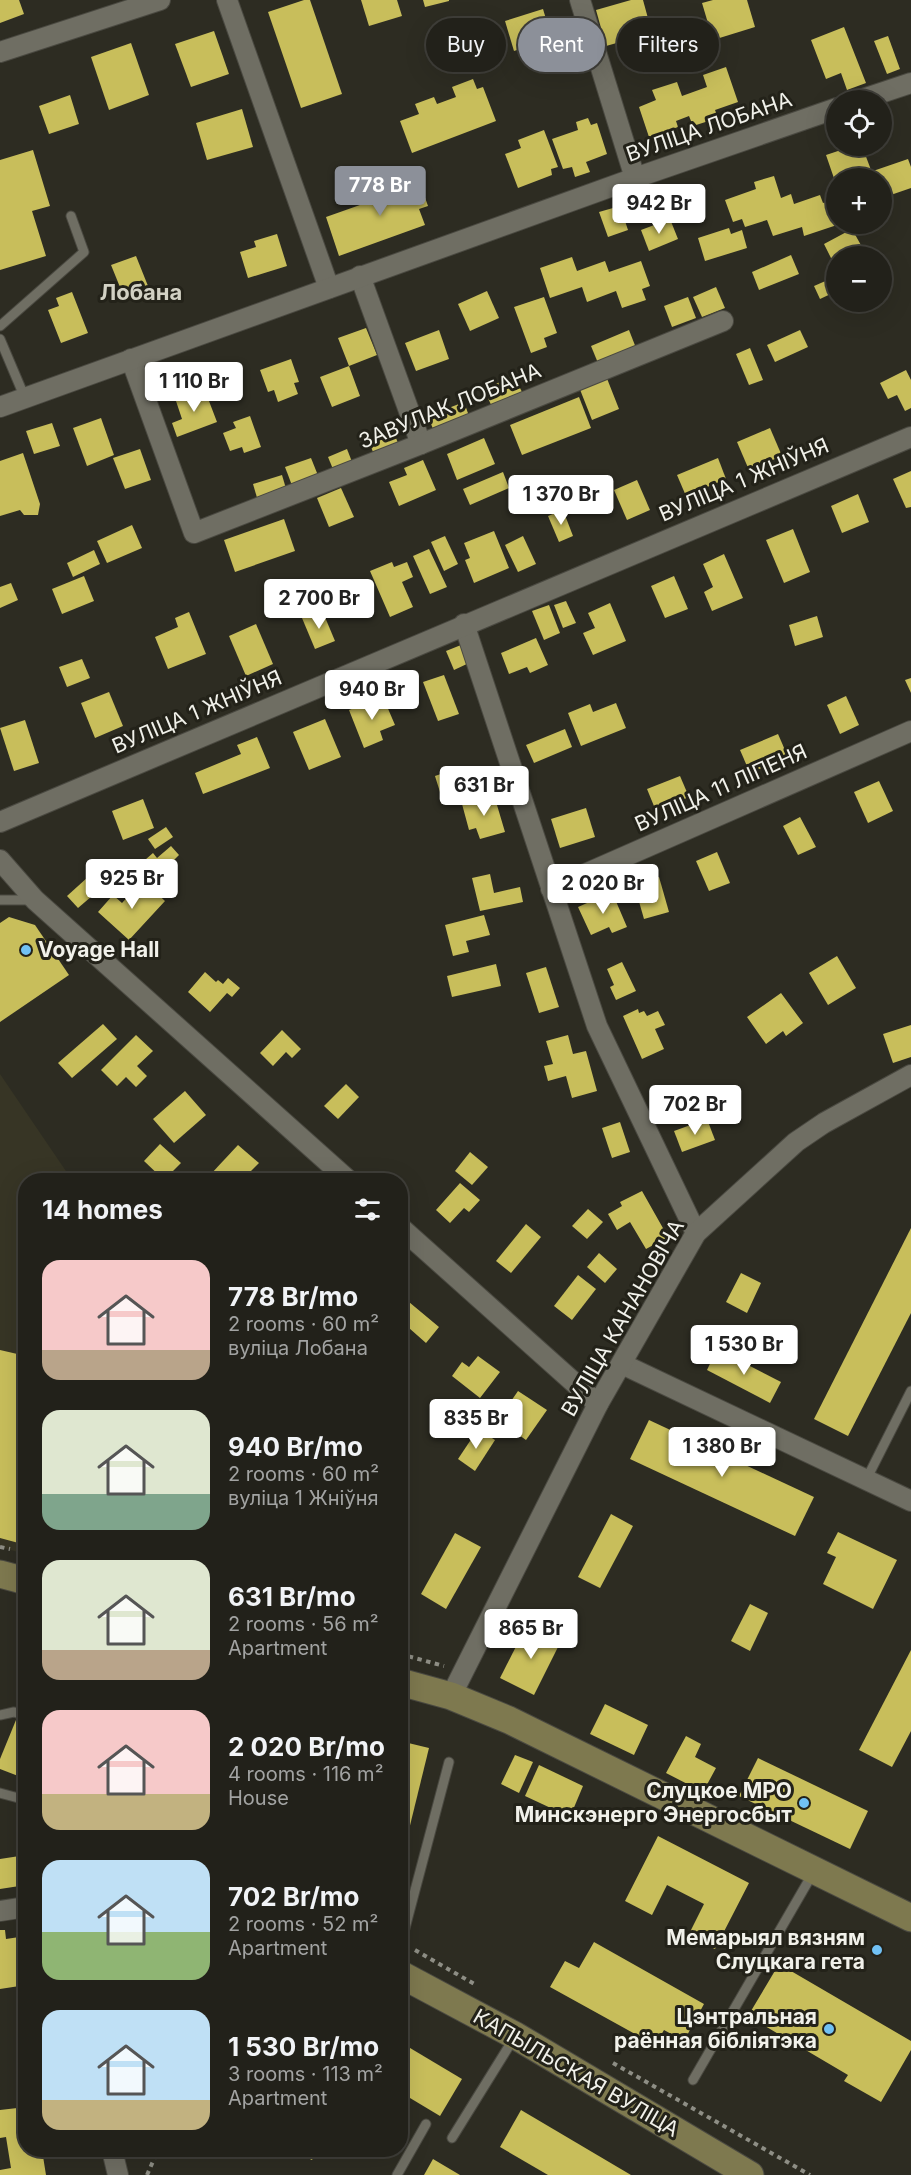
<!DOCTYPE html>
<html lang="en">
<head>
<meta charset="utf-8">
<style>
	:root { --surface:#22211a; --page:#2a2923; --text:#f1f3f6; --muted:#a2a3a2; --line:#3f3e39; --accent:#8c9099 }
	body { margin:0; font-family:Inter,sans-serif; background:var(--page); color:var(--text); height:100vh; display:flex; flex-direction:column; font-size:22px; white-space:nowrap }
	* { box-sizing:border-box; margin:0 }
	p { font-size:20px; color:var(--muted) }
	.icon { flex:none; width:33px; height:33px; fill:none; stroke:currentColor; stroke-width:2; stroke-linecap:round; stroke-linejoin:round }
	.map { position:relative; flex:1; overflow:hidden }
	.panel { position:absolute; left:18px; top:1173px; width:390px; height:984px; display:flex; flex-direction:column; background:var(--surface); border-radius:24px; box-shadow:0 6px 24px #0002,0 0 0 2px var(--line) }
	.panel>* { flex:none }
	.top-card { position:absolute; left:426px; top:18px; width:394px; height:54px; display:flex; gap:12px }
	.fabs { position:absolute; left:826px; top:90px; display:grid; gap:12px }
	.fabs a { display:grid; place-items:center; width:66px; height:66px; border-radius:50%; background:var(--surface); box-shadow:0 6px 24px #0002,0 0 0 2px var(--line); font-size:30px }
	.price { position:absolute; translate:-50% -51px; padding:0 14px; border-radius:6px; background:#fff; color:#222; font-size:20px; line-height:39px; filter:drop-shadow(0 2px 3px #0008) }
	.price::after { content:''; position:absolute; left:50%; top:36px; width:18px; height:14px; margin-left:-9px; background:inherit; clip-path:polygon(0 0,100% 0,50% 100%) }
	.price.current { background:var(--accent); color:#fff }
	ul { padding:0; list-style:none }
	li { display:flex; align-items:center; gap:18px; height:150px; padding:0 24px }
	li span { display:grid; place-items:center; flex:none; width:168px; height:120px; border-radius:18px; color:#555 }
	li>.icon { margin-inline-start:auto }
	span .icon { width:72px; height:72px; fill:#fffc; stroke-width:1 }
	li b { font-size:26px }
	h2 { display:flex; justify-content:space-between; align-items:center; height:72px; padding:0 24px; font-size:26px }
	.chip { padding:0 21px; border-radius:27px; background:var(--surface); box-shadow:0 6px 24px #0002,0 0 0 2px var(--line); font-size:21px; line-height:54px }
	.chip.current { background:var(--accent); color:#fff }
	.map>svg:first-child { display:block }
	.built { fill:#373525 }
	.building { fill:#c8be5b }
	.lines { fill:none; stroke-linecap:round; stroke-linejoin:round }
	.lane-casing { stroke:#4a4941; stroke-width:11 }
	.street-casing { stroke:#4a4941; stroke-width:22 }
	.secondary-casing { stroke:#4a4941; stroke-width:29 }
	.path { stroke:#8e8e85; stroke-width:4; stroke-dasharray:4.5 4.5; stroke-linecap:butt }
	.lane { stroke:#6f6e63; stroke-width:9 }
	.street { stroke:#6f6e63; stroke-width:20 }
	.secondary { stroke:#7e794f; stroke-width:27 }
	.poi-dot { fill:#71c1f4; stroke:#232219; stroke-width:2 }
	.labels { text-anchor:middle; stroke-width:6; stroke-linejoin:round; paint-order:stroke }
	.street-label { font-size:21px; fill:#f1f1ea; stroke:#232219 }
	.poi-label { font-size:21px; font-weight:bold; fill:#f1f1ea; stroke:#232219; text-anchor:end }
	.neighbourhood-label { font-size:22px; font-weight:bold; fill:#d2d1c4; stroke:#232219 }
</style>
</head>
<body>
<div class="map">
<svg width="911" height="2175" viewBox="0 0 911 2175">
	<rect width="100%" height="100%" fill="#2d2c22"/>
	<path class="built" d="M0,1074L72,1180H26L25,1554L0,1547Z"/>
	<g class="building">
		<path d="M0,0H19L24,14L0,23Z"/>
		<path d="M304,0H310L342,94L301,108L268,12Z"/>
		<path d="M361,0H397L402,16L369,26Z"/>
		<path d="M423,0H449V1L425,7Z"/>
		<path d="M631,0H643L652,33L606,46L596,10Z"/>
		<path d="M713,0H747L755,27L713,40L702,3Z"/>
		<path d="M543,9L552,39L514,51L505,21Z"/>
		<path d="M844,27L866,83L847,90L841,73L826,79L811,40Z"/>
		<path d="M214,31L229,74L191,87L175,44Z"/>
		<path d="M888,36L900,69L887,74L874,41Z"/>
		<path d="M131,43L149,95L109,110L91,57Z"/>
		<path d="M726,67L738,102L715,110L718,118L693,126L689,116L676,121L678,127L649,137L639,107L656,100L652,90L677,82L682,96L707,87L703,75Z"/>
		<path d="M473,79L477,89L483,87L496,121L412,153L400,121L419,114L415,104L434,97L437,104L456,97L452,87Z"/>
		<path d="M70,95L79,124L49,134L39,106Z"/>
		<path d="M242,109L253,147L207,160L196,123Z"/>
		<path d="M588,118L591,125L597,123L607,154L586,162L590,172L575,177L572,167L563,169L552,139L578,130L576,122Z"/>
		<path d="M544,130L558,167L551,169L552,175L518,188L505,154L521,148L518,140Z"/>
		<path d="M853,146H862L871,170L847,178H837V187L826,155Z"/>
		<path d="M33,150L50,206L32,211L46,256L0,270V160Z"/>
		<path d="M908,159L911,167V188L882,198V178H875L873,171Z"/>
		<path d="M416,172L428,206L419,209L425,225L339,256L326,217L391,194L387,183Z"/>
		<path d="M774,176L781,198L791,194L794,204L820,195L823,203L832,200L837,225L804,236L802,227L773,236L767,220L745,227L742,219L733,222L725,200L756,189L754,182Z"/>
		<path d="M620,206L628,230L608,237L599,212Z"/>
		<path d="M670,219L678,239L649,251L641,230Z"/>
		<path d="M729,228L731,234L742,230L747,248L705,261L698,238Z"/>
		<path d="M852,229L862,247L844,256H837L833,262L824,244Z"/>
		<path d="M277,234L287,266L248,278L240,252L256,247L254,241Z"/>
		<path d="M791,255L799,274L759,290L752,272Z"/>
		<path d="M136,256L148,286L124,297L111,265Z"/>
		<path d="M572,257L577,271L605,261L609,272L641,261L650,286L642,289L646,300L622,308L616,291L587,302L582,287L550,298L540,268Z"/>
		<path d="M837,276V291L820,299L814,286Z"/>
		<path d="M716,287L725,308L702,317L693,297Z"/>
		<path d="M487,291L499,318L470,331L458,304Z"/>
		<path d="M72,292L88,333L61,343L48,310L59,306L56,298Z"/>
		<path d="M544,297L557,333L544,338L547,347L531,353L514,307Z"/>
		<path d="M688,297L696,318L672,327L664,306Z"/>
		<path d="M366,328L377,355L349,366L360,396L332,407L320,377L349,366L338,338Z"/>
		<path d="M439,330L449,359L416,371L405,343Z"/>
		<path d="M629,330L636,348L598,363L591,346Z"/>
		<path d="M800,330L808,347L775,362L767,345Z"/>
		<path d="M750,348L763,380L749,385L736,354Z"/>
		<path d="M291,359L299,382L294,383L298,394L278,402L274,390L268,392L260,370Z"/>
		<path d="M906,370L911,380V408L905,411L897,395L888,399L880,383Z"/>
		<path d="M514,376L523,394L492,407L484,389Z"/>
		<path d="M606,376L619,409L592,420L579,387Z"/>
		<path d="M204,388L217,422L177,437L172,423L182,419L175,398Z"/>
		<path d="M579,397L591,428L522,455L510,425Z"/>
		<path d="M464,402L469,416L433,429L428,416Z"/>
		<path d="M250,416L261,447L244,453L242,447L230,451L223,433L236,428L233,422Z"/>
		<path d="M101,418L114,455L87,466L73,428Z"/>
		<path d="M52,423L60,446L34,454L26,431Z"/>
		<path d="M770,428L782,456L749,470L737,442Z"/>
		<path d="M394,433L400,448L375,457L369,442Z"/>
		<path d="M484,438L495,464L457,480L447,454Z"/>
		<path d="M140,449L151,480L125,489L113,458Z"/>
		<path d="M347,449L354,467L335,474L328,457Z"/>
		<path d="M23,453L40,504L38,515H24L20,510L0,516V461Z"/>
		<path d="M311,458L319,478L293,488L285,467Z"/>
		<path d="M718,458L726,479L686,496L677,475Z"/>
		<path d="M423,460L436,490L399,506L389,482L407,475L404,468Z"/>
		<path d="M911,471V507L906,508L893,479Z"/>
		<path d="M503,472L509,488L470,505L463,489Z"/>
		<path d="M282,475L287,492L258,501L253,484Z"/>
		<path d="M637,480L650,510L627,520L614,490Z"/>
		<path d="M341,488L354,517L329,527L317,498Z"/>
		<path d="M858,494L869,522L842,533L831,506Z"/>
		<path d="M563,510L573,536L559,542L548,516Z"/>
		<path d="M284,519L295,551L235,572L224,540Z"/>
		<path d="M132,525L142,548L107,563L97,541Z"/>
		<path d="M793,529L810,572L784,583L766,540Z"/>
		<path d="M494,531L509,568L474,583L465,560L470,558L464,543Z"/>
		<path d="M445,536L458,564L444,571L431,542Z"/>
		<path d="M523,536L536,564L518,572L505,545Z"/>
		<path d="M429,549L447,587L430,594L413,556Z"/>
		<path d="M94,550L100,564L73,577L67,563Z"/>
		<path d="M724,554L743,598L712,611L704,592L713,587L703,564Z"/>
		<path d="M392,562L394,567L407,562L413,577L402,582L413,607L390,617L370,571Z"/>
		<path d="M84,576L94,601L62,614L52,589Z"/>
		<path d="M674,576L688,609L665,618L651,586Z"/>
		<path d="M11,583L18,600L0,608V587Z"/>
		<path d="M566,601L576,623L563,628L554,605Z"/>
		<path d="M610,603L626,641L593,655L583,633L595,628L588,613Z"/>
		<path d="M549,605L560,633L544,640L532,611Z"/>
		<path d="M322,610L335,641L315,649L302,618Z"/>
		<path d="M189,612L206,654L168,669L155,637L178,627L175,618Z"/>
		<path d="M817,616L823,637L795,646L789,625Z"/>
		<path d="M256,624L273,664L246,676L229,636Z"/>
		<path d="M536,638L548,665L530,673L527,667L509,674L501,653Z"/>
		<path d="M461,645L469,663L454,670L446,651Z"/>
		<path d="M82,659L90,678L67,687L59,667Z"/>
		<path d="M444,675L459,714L438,721L423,682Z"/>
		<path d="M911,678V693L905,680Z"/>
		<path d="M109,692L123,726L95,738L81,703Z"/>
		<path d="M846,696L859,725L840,734L827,705Z"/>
		<path d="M383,697L395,725L380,731L383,740L364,748L349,710Z"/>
		<path d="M616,703L626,728L581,746L568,713L590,704L593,712Z"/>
		<path d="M325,719L341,757L309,770L293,732Z"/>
		<path d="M25,720L39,763L14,771L0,728Z"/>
		<path d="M565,729L572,747L534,763L526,745Z"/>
		<path d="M778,734L788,757L750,773L740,750Z"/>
		<path d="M257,737L270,768L203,794L195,773L241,754L237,745Z"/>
		<path d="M464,766L469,781L440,792L435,776Z"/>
		<path d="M680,776L689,797L656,811L647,789Z"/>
		<path d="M879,781L893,811L868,823L854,792Z"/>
		<path d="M494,795L505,832L480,839L476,828L469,830L462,804Z"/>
		<path d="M143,799L154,828L123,840L112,811Z"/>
		<path d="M586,808L595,837L560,848L551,819Z"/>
		<path d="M800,817L816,847L798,855L783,826Z"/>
		<path d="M166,827L173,837L155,849L148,839Z"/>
		<path d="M171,846L179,855L152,882L138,866L153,853L157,858Z"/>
		<path d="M717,852L730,883L709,891L696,861Z"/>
		<path d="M490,874L494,893L520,887L523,902L480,911L472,878Z"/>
		<path d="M88,877L99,890L78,908L67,896Z"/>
		<path d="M659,877L669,912L644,919L634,884Z"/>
		<path d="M143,880L165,901L129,940L98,912L113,895L122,903Z"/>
		<path d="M612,892L627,927L612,933L609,927L591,935L578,907Z"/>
		<path d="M484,915L490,935L466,941L469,952L453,956L445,925Z"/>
		<path d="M9,917L35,925L69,975L0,1022V923Z"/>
		<path d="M837,956L856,988L828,1005L809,973Z"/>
		<path d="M622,962L636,991L616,1000L610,987L614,985L607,969Z"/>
		<path d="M496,964L501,986L452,997L447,976Z"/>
		<path d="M546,967L559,1007L539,1013L526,973Z"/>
		<path d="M205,972L216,982L218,980L223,984L228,978L240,988L232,997L227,993L210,1012L188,992Z"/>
		<path d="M781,993L803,1023L786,1036L783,1031L766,1044L747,1017Z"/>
		<path d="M638,1009L639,1013L644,1011L647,1016L658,1011L665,1025L655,1029L664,1049L642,1059L623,1016Z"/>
		<path d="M103,1024L117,1039L72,1078L58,1063Z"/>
		<path d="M911,1025V1057L893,1063L883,1034Z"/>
		<path d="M282,1030L301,1049L292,1058L286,1052L273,1066L260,1053Z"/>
		<path d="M136,1035L153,1051L137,1066L147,1076L136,1087L126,1077L117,1086L101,1070Z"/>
		<path d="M568,1035L573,1054L586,1051L597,1091L572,1098L566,1076L548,1081L544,1066L553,1064L546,1041Z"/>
		<path d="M346,1084L359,1097L338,1119L324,1106Z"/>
		<path d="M699,1086L707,1097L686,1113L678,1102Z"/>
		<path d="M185,1091L206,1115L174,1143L153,1119Z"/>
		<path d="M707,1119L715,1140L682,1152L674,1131Z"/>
		<path d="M620,1122L630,1152L612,1158L602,1128Z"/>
		<path d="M160,1144L181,1163L164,1180L144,1161Z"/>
		<path d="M238,1145L259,1163L242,1180H216L210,1175Z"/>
		<path d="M470,1152L488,1167L472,1185L455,1171Z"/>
		<path d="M460,1183L480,1200L469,1212L464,1208L450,1223L436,1210Z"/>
		<path d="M642,1191L668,1237L646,1249L630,1222L617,1230L608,1214L622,1206L620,1202Z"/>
		<path d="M588,1209L603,1222L587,1239L572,1226Z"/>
		<path d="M526,1224L541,1237L511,1273L496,1261Z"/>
		<path d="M911,1228V1313L848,1436L814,1419Z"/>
		<path d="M599,1253L617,1269L605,1283L587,1267Z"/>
		<path d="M741,1273L761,1283L747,1313L726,1302Z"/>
		<path d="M578,1275L596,1289L572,1320L554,1306Z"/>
		<path d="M409,1302L439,1327L426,1343L409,1328L403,1336L400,1333V1312Z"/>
		<path d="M717,1349L781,1382L770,1403L707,1370Z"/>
		<path d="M0,1350L26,1356V1545L0,1538Z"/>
		<path d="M478,1356L500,1372L480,1398L452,1376L462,1362L469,1367Z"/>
		<path d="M518,1391L547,1410L526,1440L498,1420Z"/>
		<path d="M649,1420L814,1497L795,1536L630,1459Z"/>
		<path d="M478,1429L495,1440L475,1471L458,1459Z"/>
		<path d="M611,1514L633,1526L600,1588L578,1577Z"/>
		<path d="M838,1532L897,1560L873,1609L823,1584L836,1557L827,1553Z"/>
		<path d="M455,1533L481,1547L446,1609L421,1594Z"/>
		<path d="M750,1604L768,1613L750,1651L731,1641Z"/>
		<path d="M527,1625L561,1641L534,1695L500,1678Z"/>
		<path d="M911,1650V1731L892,1767L859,1750Z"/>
		<path d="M605,1704L648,1725L634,1755L590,1734Z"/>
		<path d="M16,1720L26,1724V1779L0,1769V1759Z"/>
		<path d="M686,1736L701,1744L695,1757L716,1768L703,1792L666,1773Z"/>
		<path d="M400,1741L429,1748L403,1854L400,1853Z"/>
		<path d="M515,1755L533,1762L519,1793L501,1784Z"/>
		<path d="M758,1758L868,1811L850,1849L739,1796Z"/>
		<path d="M539,1765L583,1786L570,1817L525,1796Z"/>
		<path d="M658,1836L749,1883L715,1949L688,1936L704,1904L667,1885L652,1915L625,1901Z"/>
		<path d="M26,1855V1885L0,1889V1859Z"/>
		<path d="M0,1930H5L6,1939L26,1936V1985L0,1989Z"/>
		<path d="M594,1942L704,2004L684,2041L664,2030L655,2045L550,1987L565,1961L579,1968Z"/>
		<path d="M779,1964L911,2041V2050L881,2102L844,2081L848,2075L748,2016Z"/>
		<path d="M400,2042L462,2079L440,2116L400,2092Z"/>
		<path d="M26,2107V2150H42L46,2175H0V2170L11,2168L6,2137L0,2138V2110Z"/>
		<path d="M521,2110L631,2175H548L500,2147Z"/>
		<path d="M299,2150H317L312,2160L297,2153Z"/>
		<path d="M433,2159L460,2175H424Z"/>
	</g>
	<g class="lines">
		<defs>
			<g id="lane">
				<path d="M0,326L84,252L71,216"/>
				<path d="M0,339L25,398"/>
				<path d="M0,900H34"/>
				<path d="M866,1480L911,1391"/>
				<path d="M0,1715L14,1712L26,1716"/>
				<path d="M0,1793L26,1800"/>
				<path d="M400,1947L449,1762"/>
				<path d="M693,2080L813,1873"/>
				<path d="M452,2138L514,2038"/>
				<path d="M397,2175L426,2124"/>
			</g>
			<g id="street">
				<path d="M227,0L329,288"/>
				<path d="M580,0L635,178"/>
				<path d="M0,52L160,0"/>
				<path d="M860,100L911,83"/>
				<path d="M360,276L421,444"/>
				<path d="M131,359L194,533L421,444L723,321"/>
				<path d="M0,407L635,178L837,108"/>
				<path d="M464,624L597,1026L696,1233"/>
				<path d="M0,822L911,437"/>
				<path d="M0,860L35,900L348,1180"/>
				<path d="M551,889L911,731"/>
				<path d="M400,1227L598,1404"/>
				<path d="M622,1364L911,1501"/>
				<path d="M451,1696L598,1404L696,1233L796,1142L824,1123L911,1075"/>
				<path d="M0,1911L26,1907"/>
				<path d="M112,2150L118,2175"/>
			</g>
			<g id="secondary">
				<path d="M0,1574L26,1581"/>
				<path d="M400,1682L451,1696L509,1720L911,1918"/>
				<path d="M400,1974L516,2036L750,2175"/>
			</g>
		</defs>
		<use href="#lane" class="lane-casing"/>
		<use href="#street" class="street-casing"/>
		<use href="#secondary" class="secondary-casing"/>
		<g class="path">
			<path d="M0,1547L10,1549"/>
			<path d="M400,1654L444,1666"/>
			<path d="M415,1950L476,1985"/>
			<path d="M613,2063L810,2175"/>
			<path d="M147,2175L158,2150"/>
		</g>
		<use href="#lane" class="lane"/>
		<use href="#street" class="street"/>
		<use href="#secondary" class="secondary"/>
	</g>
	<g class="poi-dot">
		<circle cx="26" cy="950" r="6"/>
		<circle cx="804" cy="1803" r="6"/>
		<circle cx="877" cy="1950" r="6"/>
		<circle cx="829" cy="2029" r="6"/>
	</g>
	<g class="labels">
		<g class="street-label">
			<text transform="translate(709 127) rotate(-19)" y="7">ВУЛІЦА ЛОБАНА</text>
			<text transform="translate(450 406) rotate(-22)" y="7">ЗАВУЛАК ЛОБАНА</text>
			<text transform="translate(744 480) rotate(-23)" y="7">ВУЛІЦА 1 ЖНІЎНЯ</text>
			<text transform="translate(197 712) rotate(-23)" y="7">ВУЛІЦА 1 ЖНІЎНЯ</text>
			<text transform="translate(721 788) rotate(-24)" y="7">ВУЛІЦА 11 ЛІПЕНЯ</text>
			<text transform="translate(623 1318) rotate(-60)" y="7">ВУЛІЦА КАНАНОВІЧА</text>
			<text transform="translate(576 2073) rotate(30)" y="7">КАПЫЛЬСКАЯ ВУЛІЦА</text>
		</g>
		<g class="poi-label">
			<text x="38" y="957" text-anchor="start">Voyage Hall</text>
			<text x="792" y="1798">Слуцкое МРО<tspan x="792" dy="24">Минскэнерго Энергосбыт</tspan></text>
			<text x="865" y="1945">Мемарыял вязням<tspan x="865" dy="24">Слуцкага гета</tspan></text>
			<text x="817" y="2024">Цэнтральная<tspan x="817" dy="24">раённая бібліятэка</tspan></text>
		</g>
		<g class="neighbourhood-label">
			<text x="141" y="300">Лобана</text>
		</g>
	</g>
</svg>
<div class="fabs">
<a><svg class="icon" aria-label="locate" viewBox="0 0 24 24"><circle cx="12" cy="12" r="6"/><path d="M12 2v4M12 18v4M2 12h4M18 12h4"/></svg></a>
<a>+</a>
<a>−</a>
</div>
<b class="price current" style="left:380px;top:217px">778 Br</b>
<b class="price" style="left:659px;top:235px">942 Br</b>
<b class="price" style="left:194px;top:413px">1 110 Br</b>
<b class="price" style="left:561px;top:526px">1 370 Br</b>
<b class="price" style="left:319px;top:630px">2 700 Br</b>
<b class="price" style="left:372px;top:721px">940 Br</b>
<b class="price" style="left:484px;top:817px">631 Br</b>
<b class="price" style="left:132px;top:910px">925 Br</b>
<b class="price" style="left:603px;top:915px">2 020 Br</b>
<b class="price" style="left:695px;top:1136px">702 Br</b>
<b class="price" style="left:744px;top:1376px">1 530 Br</b>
<b class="price" style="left:476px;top:1450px">835 Br</b>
<b class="price" style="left:722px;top:1478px">1 380 Br</b>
<b class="price" style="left:531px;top:1660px">865 Br</b>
<div class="top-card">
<a class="chip">Buy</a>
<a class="chip current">Rent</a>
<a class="chip">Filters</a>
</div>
<section class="panel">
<h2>14 homes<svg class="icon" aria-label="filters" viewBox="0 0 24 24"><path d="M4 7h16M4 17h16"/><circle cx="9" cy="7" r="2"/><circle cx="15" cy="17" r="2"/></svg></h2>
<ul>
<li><span style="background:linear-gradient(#f6c9c9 75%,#b9a48a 0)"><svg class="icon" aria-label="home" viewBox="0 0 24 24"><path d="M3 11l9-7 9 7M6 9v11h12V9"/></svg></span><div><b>778 Br/mo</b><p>2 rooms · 60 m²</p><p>вуліца Лобана</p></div></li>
<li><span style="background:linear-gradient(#dfe7d0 70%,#7fa58c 0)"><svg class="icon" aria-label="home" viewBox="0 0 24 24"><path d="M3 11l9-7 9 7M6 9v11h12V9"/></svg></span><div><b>940 Br/mo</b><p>2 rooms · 60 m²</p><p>вуліца 1 Жніўня</p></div></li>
<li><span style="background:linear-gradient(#dfe7d0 75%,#b9a48a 0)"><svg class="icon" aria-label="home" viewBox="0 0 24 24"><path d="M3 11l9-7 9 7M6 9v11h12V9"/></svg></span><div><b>631 Br/mo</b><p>2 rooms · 56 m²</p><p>Apartment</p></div></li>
<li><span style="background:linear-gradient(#f6c9c9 70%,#c2b280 0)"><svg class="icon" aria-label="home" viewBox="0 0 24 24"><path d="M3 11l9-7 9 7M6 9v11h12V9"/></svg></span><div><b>2 020 Br/mo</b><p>4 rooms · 116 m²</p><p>House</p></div></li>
<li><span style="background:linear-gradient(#bfe0f5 60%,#8fb573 0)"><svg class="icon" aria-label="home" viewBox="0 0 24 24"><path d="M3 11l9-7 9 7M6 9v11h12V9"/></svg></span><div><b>702 Br/mo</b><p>2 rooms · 52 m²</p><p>Apartment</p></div></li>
<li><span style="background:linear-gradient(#bfe0f5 75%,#c2b280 0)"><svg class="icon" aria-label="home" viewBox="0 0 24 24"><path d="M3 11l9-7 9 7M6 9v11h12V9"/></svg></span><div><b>1 530 Br/mo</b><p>3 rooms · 113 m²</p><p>Apartment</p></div></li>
</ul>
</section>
</div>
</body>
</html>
